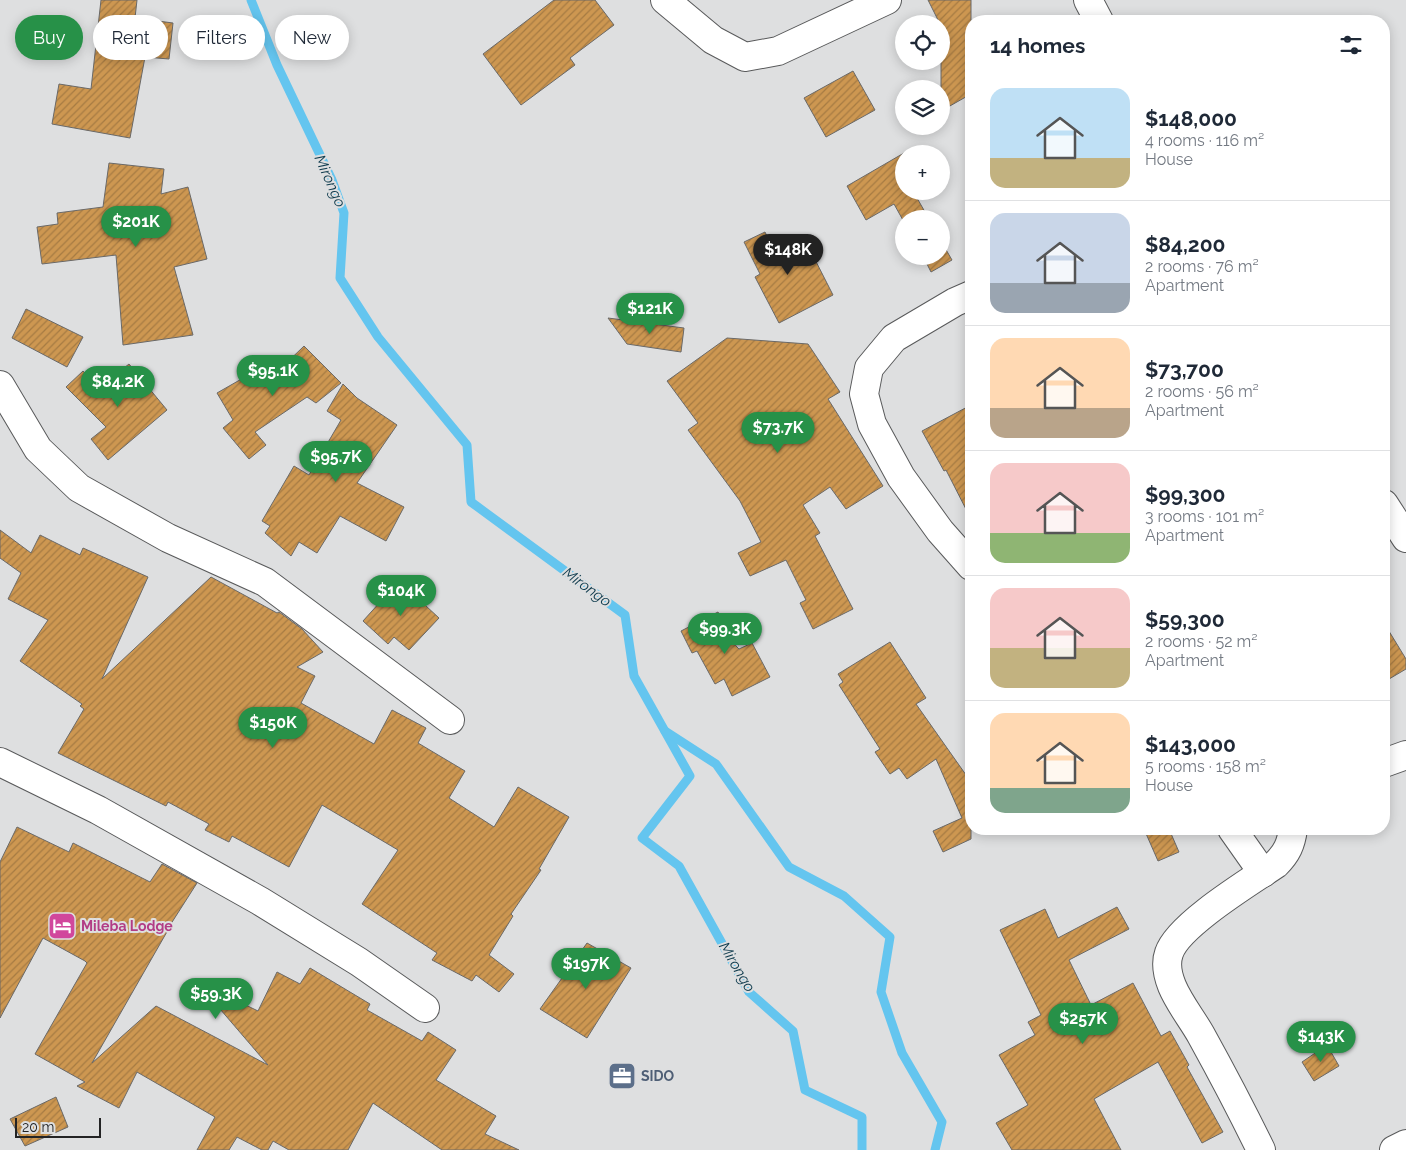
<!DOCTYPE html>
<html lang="en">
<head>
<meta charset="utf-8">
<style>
	:root { --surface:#fff; --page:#f2f2f3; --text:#1f2937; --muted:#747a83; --line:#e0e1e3; --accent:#279148 }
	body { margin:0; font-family:Raleway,sans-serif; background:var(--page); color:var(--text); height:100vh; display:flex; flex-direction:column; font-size:19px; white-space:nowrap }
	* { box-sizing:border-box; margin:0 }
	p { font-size:16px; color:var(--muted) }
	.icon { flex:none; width:28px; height:28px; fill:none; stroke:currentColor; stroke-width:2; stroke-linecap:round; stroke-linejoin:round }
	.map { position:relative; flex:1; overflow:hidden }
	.details { position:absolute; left:965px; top:15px; width:425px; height:820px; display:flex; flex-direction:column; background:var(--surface); border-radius:20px; box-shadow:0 2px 12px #0003 }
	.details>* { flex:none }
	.banner { position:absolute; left:15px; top:15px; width:475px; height:45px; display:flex; gap:10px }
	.tools { position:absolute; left:895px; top:15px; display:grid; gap:10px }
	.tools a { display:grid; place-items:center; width:55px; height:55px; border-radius:50%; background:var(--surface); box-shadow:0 2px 12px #0003; font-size:25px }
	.scale { position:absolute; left:15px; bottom:12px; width:86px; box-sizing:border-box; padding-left:5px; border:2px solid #232324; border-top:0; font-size:14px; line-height:18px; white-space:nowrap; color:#232324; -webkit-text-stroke:4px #dedfe0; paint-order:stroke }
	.price { position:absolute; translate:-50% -42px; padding:0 11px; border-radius:18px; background:var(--accent); color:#fff; font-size:16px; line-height:32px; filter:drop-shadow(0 1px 2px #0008) }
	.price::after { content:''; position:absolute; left:50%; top:30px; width:15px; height:11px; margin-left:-8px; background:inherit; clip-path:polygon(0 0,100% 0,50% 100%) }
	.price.on { background:#222; color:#fff }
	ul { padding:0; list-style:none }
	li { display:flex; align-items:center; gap:15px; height:125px; padding:0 25px }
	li+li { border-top:1px solid var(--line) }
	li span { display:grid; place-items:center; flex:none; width:140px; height:100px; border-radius:15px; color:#555 }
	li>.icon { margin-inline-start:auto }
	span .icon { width:60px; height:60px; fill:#fffc; stroke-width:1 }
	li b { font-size:21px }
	h2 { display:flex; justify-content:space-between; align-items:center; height:60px; padding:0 25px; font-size:21px }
	.pill { padding:0 18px; border-radius:22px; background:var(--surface); box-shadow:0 2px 12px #0003; font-size:18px; line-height:45px }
	.pill.on { background:var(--accent); color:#fff }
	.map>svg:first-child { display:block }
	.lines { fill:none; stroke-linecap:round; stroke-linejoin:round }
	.stream { stroke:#64c5ef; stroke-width:9 }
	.building { fill:url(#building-hatch); stroke:#6a6968 }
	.minor-casing { stroke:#595a5b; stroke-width:30 }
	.minor { stroke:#fff; stroke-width:28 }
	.labels { text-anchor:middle; stroke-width:4; stroke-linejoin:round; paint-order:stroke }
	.hotel-label { font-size:14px; font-weight:bold; fill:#b23c85; stroke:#dedfe0; text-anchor:start }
	.service-label { font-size:14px; font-weight:bold; fill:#4e5e75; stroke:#dedfe0; text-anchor:start }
	.water-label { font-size:15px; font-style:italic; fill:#0e3a4c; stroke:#dedfe0 }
</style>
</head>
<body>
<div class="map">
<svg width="1406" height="1150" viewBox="0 0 1406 1150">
	<defs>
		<pattern id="building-hatch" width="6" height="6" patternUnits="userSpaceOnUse" patternTransform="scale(1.25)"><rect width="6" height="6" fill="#cd9751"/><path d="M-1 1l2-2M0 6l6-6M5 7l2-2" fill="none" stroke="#a67b43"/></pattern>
	</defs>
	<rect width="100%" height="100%" fill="#dedfe0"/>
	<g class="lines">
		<g class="stream">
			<path d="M251,0L277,65L332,180L344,213L340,278L378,337L467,445L471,502L625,615L634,676L690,776L642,838L679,866L749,992L793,1031L805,1090L862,1117V1150"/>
			<path d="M665,731L716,764L789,867L844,896L890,937L881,992L902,1053L942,1122L935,1150"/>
		</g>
	</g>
	<g class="building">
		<path d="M101,0H137L135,18L173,23L169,59L145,57L130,138L52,124L59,84L91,89Z"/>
		<path d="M554,0H595L614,25L570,58L575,65L521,105L483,54Z"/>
		<path d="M928,0H971V94L941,111V24H940Z"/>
		<path d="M853,71L875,110L826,137L804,98Z"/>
		<path d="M904,153V191H913L929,219H904V222L894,204L866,220L847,186Z"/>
		<path d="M109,163L164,169L161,194L188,187L207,259L174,267L193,335L123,345L116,255L42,264L37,227L58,224L57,213L103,207Z"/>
		<path d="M765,232L774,251L803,236L833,295L779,323L755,277L760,274L744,242Z"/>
		<path d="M941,241L952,260L931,272L923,256H941Z"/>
		<path d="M26,309L83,337L67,367L12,338Z"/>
		<path d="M608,318L684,328L681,352L627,344Z"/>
		<path d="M727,338L808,344L840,392L828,399L883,486L846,509L830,487L803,505L820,533L815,536L853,609L813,629L800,603L806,600L786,560L750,576L738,553L761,542L740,501L688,430L698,423L667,381Z"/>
		<path d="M304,346L341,383L316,403L307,397L255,432L266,445L249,459L223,428L233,420L217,393L266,365L273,376Z"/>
		<path d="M129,364L167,410L108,460L91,439L106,427L66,387L83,371L99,388Z"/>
		<path d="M343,384L357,398L397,425L357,483L404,507L386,541L340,516L317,553L299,542L291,556L265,533L270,526L262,521L294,466L309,475L341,420L327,411Z"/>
		<path d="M971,405V519L946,470L944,471L922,431Z"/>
		<path d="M0,530L31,553L40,535L80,555L83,548L148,577L102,679L211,577L277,613L279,612L302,629L323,652L297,667L315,676L301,703L374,744L392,710L426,728L418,743L465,771L449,798L494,827L518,787L569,817L539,869L541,870L511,914L513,916L489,955L514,974L499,992L476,975L472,981L432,960L437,953L362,904L398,850L322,805L289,867L232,836L229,842L205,830L209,824L168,802L166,806L58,753L84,709L80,706L82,704L20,661L48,620L8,599L21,573L0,558Z"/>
		<path d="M399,581L439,618L409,650L394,637L388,644L363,621Z"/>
		<path d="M718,612L736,646L739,649L752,643L770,677L732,696L724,679L715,684L697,651L692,653L681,631Z"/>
		<path d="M1384,623L1406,659V669L1384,682Z"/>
		<path d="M890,642L926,698L916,704L971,782V839L943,852L933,831L962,818L936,759L907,779L899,768L890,774L875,752L880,749L839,685L843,682L838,674Z"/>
		<path d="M17,827L69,852L73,843L150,882L162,864L197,883L167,930H168L92,1063L156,1006L268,1065L196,981L258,1011L277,972L300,984L310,968L370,1004L367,1010L422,1041L428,1032L456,1050L436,1080L496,1116L485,1134L519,1150H442L373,1103L348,1150H289L273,1141L268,1150H262L237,1137L229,1150H197L215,1117L137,1072L119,1108L77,1086L85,1082L35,1054L87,963L85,961L43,938L0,1018V862Z"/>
		<path d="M1144,829H1169L1179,852L1158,861Z"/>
		<path d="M1117,907L1129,929L1069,960L1091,1005L1133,983L1161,1036L1170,1031L1189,1065L1187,1067L1223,1132L1202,1143L1158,1062L1094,1099L1121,1150H1012L996,1123L1028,1105L999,1055L1035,1035L1028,1022L1041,1015L1000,930L1045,909L1058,938Z"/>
		<path d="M587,943L631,968L587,1038L540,1009Z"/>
		<path d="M1327,1045L1339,1066L1314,1081L1302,1062Z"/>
		<path d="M56,1097L68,1127L25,1146L10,1119Z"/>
	</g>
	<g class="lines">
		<defs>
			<g id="minor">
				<path d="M665,0L713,40L745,57L778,51L887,0"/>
				<path d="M1088,0L1099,21"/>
				<path d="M971,295L955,302L894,338L869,368L864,394L872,424L901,477L940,531L971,566"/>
				<path d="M0,385L38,449L79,488L168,538L265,582L450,720"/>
				<path d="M1384,504L1406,538"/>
				<path d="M0,762L98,810L260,901L359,962L425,1008"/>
				<path d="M1384,763L1406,755"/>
				<path d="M1232,829L1263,873"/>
				<path d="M1261,1150C1242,1111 1222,1073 1201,1035C1192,1019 1179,1003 1172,986C1168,976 1165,964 1169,953C1178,925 1251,881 1276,864C1287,853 1291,844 1293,829"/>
				<path d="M1394,1150L1406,1144"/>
			</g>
		</defs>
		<use href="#minor" class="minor-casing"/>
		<use href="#minor" class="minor"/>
	</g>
	<defs>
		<symbol id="hotel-square" viewBox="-11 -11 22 22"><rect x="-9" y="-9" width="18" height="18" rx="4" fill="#d1479c" stroke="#dedfe0"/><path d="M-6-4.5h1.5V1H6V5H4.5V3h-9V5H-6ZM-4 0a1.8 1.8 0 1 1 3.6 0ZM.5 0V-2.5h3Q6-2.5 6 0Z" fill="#fff"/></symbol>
		<symbol id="office-square" viewBox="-11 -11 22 22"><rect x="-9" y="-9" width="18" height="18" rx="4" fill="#5c6f8a" stroke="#dedfe0"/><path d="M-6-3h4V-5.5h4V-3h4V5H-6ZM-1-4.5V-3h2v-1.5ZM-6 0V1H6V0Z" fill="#fff"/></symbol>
	</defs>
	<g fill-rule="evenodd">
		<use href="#hotel-square" x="46" y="910" width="32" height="32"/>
		<use href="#office-square" x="606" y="1060" width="32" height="32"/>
	</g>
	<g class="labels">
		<g class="hotel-label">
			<text x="81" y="931">Mileba Lodge</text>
		</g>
		<g class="service-label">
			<text x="641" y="1081">SIDO</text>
		</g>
		<g class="water-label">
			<text transform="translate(330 181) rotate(66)" y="5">Mirongo</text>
			<text transform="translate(587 587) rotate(36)" y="5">Mirongo</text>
			<text transform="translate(737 967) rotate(59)" y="5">Mirongo</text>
		</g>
	</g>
</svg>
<div class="tools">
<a><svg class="icon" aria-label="locate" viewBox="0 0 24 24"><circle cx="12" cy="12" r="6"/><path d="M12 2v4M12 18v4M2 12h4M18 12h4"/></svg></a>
<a><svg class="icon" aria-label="layers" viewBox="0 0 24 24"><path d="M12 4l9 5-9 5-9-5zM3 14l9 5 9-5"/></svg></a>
<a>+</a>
<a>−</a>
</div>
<div class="scale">20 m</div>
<b class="price" style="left:136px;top:248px">$201K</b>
<b class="price on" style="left:788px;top:276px">$148K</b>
<b class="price" style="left:650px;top:335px">$121K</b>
<b class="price" style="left:273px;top:397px">$95.1K</b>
<b class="price" style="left:118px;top:408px">$84.2K</b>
<b class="price" style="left:778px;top:454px">$73.7K</b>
<b class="price" style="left:336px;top:483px">$95.7K</b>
<b class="price" style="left:401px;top:617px">$104K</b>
<b class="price" style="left:725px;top:655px">$99.3K</b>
<b class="price" style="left:273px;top:749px">$150K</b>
<b class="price" style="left:586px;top:990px">$197K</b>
<b class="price" style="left:216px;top:1020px">$59.3K</b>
<b class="price" style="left:1083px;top:1045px">$257K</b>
<b class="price" style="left:1321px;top:1063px">$143K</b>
<div class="banner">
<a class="pill on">Buy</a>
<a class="pill">Rent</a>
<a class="pill">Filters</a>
<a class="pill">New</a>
</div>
<section class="details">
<h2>14 homes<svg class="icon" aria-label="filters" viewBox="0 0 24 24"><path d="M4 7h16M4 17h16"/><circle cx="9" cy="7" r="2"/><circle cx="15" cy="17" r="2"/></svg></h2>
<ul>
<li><span style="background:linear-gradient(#bfe0f5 70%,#c2b280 0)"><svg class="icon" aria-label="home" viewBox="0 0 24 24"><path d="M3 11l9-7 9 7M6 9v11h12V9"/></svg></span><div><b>$148,000</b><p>4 rooms · 116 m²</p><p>House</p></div></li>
<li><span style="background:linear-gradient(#c9d6e8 70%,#9aa5b1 0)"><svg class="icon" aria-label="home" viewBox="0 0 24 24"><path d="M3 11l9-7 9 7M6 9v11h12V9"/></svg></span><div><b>$84,200</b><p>2 rooms · 76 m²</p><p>Apartment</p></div></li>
<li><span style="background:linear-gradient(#ffd9b3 70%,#b9a48a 0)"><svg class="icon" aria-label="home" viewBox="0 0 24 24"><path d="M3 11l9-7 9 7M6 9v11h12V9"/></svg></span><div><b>$73,700</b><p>2 rooms · 56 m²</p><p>Apartment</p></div></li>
<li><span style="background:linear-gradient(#f6c9c9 70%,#8fb573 0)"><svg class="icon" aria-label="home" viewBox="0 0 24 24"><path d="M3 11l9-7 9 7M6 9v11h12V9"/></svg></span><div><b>$99,300</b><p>3 rooms · 101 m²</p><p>Apartment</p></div></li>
<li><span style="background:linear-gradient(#f6c9c9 60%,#c2b280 0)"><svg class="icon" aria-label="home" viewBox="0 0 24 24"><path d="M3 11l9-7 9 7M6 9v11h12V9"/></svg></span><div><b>$59,300</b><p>2 rooms · 52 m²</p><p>Apartment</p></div></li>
<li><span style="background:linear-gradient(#ffd9b3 75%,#7fa58c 0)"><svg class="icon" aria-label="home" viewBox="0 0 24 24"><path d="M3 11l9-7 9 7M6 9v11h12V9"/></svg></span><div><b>$143,000</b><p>5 rooms · 158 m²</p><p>House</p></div></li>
</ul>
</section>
</div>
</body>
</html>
